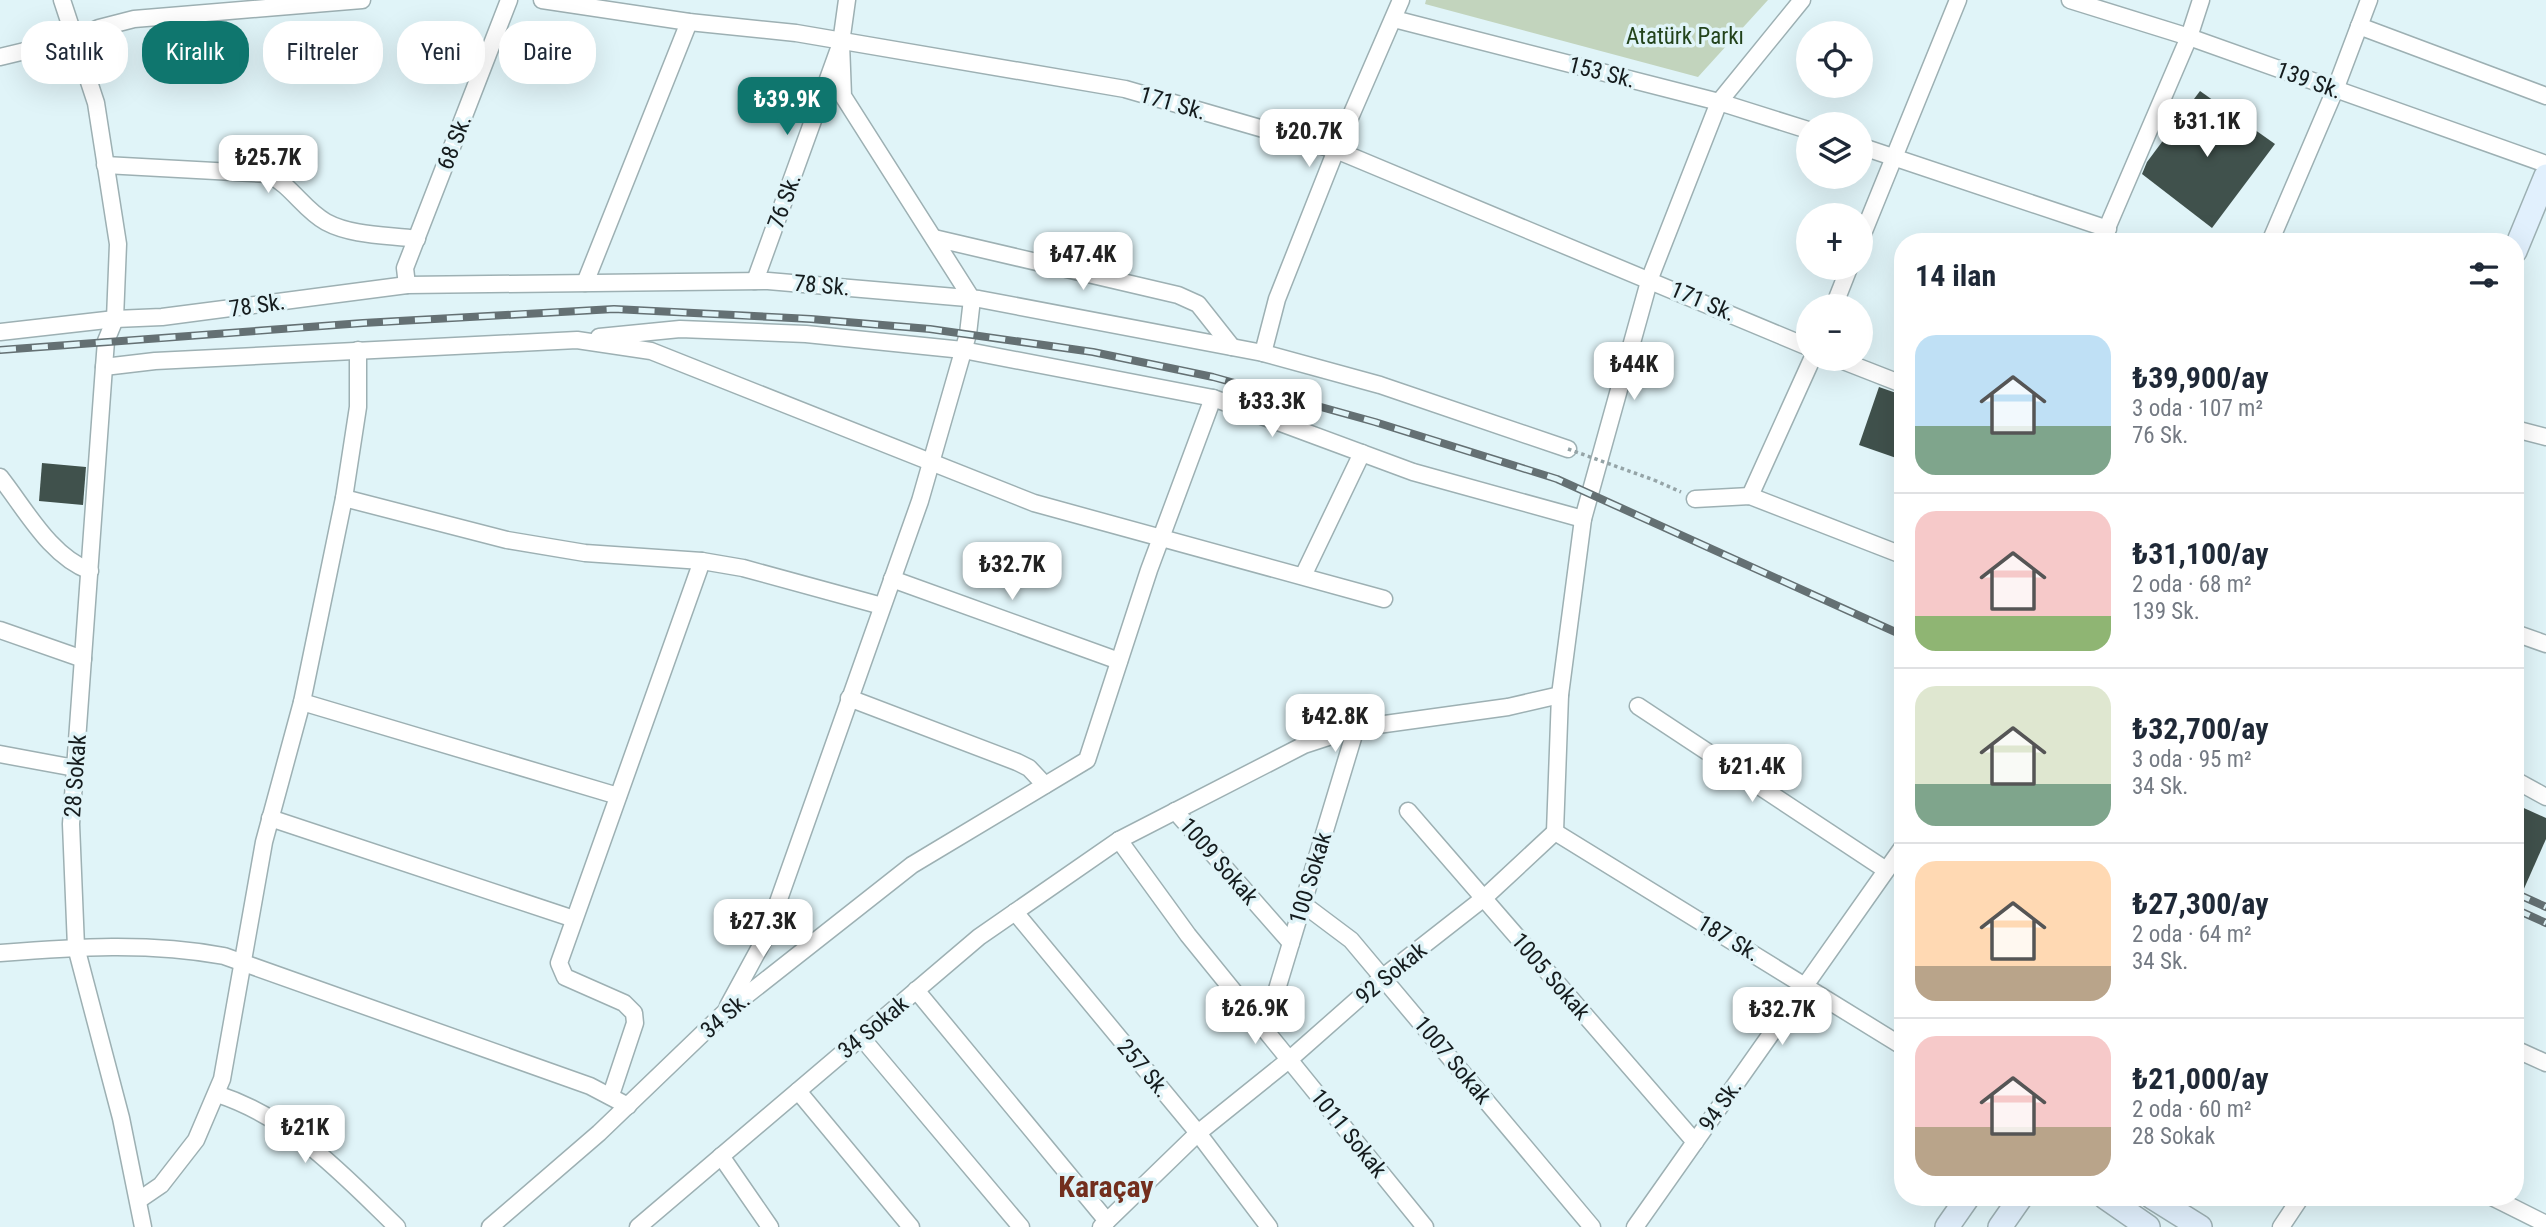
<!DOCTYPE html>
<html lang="tr">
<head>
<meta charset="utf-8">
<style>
	:root { --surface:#fff; --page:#f2f2f3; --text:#1f2937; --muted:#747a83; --line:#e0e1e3; --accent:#0f766e }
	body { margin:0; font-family:"Roboto Condensed",sans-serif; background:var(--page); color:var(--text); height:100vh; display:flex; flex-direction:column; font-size:26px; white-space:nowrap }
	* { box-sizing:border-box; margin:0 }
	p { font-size:23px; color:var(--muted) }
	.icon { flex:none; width:38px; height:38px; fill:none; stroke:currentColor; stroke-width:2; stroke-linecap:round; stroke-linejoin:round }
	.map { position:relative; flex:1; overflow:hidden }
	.panel { position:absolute; left:1894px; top:233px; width:630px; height:973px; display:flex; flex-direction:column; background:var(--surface); border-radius:28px; box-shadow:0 7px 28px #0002 }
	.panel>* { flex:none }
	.hud { position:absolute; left:21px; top:21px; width:665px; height:63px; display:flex; gap:14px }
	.controls { position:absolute; left:1796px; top:21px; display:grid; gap:14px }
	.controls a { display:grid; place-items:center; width:77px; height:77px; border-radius:50%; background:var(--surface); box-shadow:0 7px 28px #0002; font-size:35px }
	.price { position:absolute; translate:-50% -60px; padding:0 16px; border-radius:14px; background:#fff; color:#222; font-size:23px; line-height:46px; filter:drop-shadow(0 2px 4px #0008) }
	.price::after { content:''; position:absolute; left:50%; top:42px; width:21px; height:16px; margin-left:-10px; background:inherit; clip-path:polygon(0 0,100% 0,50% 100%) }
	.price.current { background:var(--accent); color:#fff }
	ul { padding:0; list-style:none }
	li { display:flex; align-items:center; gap:21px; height:175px; padding:0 21px }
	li+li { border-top:2px solid var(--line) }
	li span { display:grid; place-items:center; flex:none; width:196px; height:140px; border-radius:21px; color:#555 }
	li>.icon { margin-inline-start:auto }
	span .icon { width:84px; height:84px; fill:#fffc; stroke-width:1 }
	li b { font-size:30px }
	h2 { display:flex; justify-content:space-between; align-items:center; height:84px; padding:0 21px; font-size:30px }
	.pill { padding:0 24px; border-radius:28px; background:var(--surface); box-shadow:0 7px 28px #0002; font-size:24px; line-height:63px }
	.pill.current { background:var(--accent); color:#fff }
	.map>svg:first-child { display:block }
	.green { fill:#c2d4bd }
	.building { fill:#40514c }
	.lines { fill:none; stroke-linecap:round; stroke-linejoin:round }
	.minor-casing { stroke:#9db0b3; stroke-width:19 }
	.secondary-casing { stroke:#9db0b3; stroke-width:26 }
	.path { stroke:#95a4a7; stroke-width:3.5; stroke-dasharray:3.5 3.5; stroke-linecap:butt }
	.minor { stroke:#fff; stroke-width:16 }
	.secondary { stroke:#e1f0fd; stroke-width:23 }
	.rail-casing { stroke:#647073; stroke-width:8 }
	.rail { stroke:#e0f4f8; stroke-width:5; stroke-dasharray:16; stroke-linecap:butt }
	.path-bridge { stroke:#95a4a7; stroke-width:3.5; stroke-dasharray:3.5 3.5; stroke-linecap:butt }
	.labels { text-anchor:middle; stroke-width:7; stroke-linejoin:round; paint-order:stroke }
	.park-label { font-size:23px; fill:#22431b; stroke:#e0f4f8 }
	.street-label { font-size:23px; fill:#151c1e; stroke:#e0f4f8 }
	.district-label { font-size:30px; font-weight:bold; fill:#732f1e; stroke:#e0f4f8 }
</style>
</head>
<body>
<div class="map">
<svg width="2546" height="1227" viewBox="0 0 2546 1227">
	<rect width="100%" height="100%" fill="#e0f4f8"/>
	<path class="green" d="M1426,0H1768L1698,77L1425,4Z"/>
	<g class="building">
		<path d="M2200,91L2275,144L2212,228L2142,174L2147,162Z"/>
		<path d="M1879,387L1902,395V460L1859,445Z"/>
		<path d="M42,463L86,467L83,505L39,501Z"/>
		<path d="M2515,804L2546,818V839L2515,909Z"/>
	</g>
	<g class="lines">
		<defs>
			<g id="minor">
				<path d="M62,0L96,103L118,244L115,319L106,341L104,367L71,824L76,947L121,1118L143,1227"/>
				<path d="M542,0L689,22L796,33L1125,89L1336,150L1808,347"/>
				<path d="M2070,0L2189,37L2546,164"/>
				<path d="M1394,19L1719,102L1808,130"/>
				<path d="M2359,26L2546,96"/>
				<path d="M0,57L75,39L99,28L134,19L362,0"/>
				<path d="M1860,146L2108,229"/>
				<path d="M105,165L268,174C292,186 304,210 326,222C352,236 388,235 417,239"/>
				<path d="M934,238L1178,295L1198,304L1232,347"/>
				<path d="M1860,241L1958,0"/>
				<path d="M2101,242L2189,37L2201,0"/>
				<path d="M2270,242L2335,90L2369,0"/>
				<path d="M755,281L841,43L847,0"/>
				<path d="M585,283L689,22"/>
				<path d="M407,285L405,268L509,0"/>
				<path d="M1834,306L1849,268"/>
				<path d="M0,332L115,319L162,317L407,285L768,281L979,299L1263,353L1380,385L1568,449"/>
				<path d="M599,337L680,329L806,334L963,350L1213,398L1413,472L1583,519"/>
				<path d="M1263,353L1277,299L1336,150L1401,0"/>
				<path d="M1838,359L1902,384"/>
				<path d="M104,367L155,361L577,340L651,351L1034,503L1384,599"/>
				<path d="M2515,429L2546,437"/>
				<path d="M0,477C26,510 50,556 90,571"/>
				<path d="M1750,496L1812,359"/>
				<path d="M344,498L507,540L585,553L702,561L743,568L882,606"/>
				<path d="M1695,499L1750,496L1902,555"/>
				<path d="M1303,576L1362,453"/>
				<path d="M892,579L1119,661"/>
				<path d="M0,630L83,659"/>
				<path d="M2515,633L2546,644"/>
				<path d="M849,698L1017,762L1029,768L1045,785"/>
				<path d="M302,702L618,796"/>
				<path d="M1638,706L1886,870"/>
				<path d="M0,754L75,768"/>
				<path d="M2515,780L2546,797"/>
				<path d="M1175,811L1291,943"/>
				<path d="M1408,811L1695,1142"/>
				<path d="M270,818L574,919"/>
				<path d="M1555,832L1560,695L1583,519L1650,278L1719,102L1802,0"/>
				<path d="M1555,832L1902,1046"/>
				<path d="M1119,840L1188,935L1425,1227"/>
				<path d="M1303,904L1351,940L1592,1227"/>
				<path d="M1015,912L1198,1133L1269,1227"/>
				<path d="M0,953C75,947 149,942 224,956L590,1086L628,1106"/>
				<path d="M916,990L1107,1221"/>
				<path d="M728,1006L766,936L920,501L968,334L972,299L843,96L841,43"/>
				<path d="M1265,1029L1356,728"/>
				<path d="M861,1037L1021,1227"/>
				<path d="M2515,1049L2546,1063"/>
				<path d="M798,1091L911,1227"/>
				<path d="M217,1094C291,1118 342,1174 397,1227"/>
				<path d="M611,1095L635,1023L634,1013L624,1003L565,977L559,963L702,561"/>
				<path d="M721,1156L770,1227"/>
				<path d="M2492,1197L2546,1224"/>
				<path d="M139,1200L161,1185L196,1140L222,1079L264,842L302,702L344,498L358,407V350"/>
				<path d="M490,1227L599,1133L724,1013L912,865L1087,760L1149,570L1213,398"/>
				<path d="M638,1227L979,937L1119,840L1304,745L1356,728L1508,707L1560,695"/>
				<path d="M1101,1227L1198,1133L1290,1059L1383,977L1484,898L1555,832"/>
				<path d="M1635,1227L1902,848"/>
				<path d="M2281,1227L2301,1197"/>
			</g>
			<g id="secondary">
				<path d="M2515,251L2546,176"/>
				<path d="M2105,1197L2148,1227"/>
				<path d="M2152,1197L2200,1227"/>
				<path d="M1947,1227L1968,1197"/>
				<path d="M2000,1227L2021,1197"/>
			</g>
		</defs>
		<use href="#minor" class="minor-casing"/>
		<use href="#secondary" class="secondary-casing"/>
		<path class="path" d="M1654,480L1681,492"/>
		<use href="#minor" class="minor"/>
		<use href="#secondary" class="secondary"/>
		<defs>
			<g id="rail">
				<path d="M0,350L363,323L614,309L811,319L930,329L1093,352L1213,377L1375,422L1557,479L1902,635"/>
				<path d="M2515,893L2546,907"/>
				<path d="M2515,909L2546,923"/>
			</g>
		</defs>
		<use href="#rail" class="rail-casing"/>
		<use href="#rail" class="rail"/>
		<path class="path-bridge" d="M1568,449L1654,480"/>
	</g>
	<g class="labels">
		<g class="park-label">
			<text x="1685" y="44">Atatürk Parkı</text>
		</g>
		<g class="street-label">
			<text transform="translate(1602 72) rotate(14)" y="8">153 Sk.</text>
			<text transform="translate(2309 80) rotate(20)" y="8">139 Sk.</text>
			<text transform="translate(1173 103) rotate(16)" y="8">171 Sk.</text>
			<text transform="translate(454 142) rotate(-69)" y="8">68 Sk.</text>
			<text transform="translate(784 201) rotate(-70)" y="8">76 Sk.</text>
			<text transform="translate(822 285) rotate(5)" y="8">78 Sk.</text>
			<text transform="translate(1703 301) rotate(23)" y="8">171 Sk.</text>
			<text transform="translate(257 305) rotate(-8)" y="8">78 Sk.</text>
			<text transform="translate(75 776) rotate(-86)" y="8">28 Sokak</text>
			<text transform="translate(1219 861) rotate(49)" y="8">1009 Sokak</text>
			<text transform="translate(1310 878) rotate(-73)" y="8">100 Sokak</text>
			<text transform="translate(1729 938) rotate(31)" y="8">187 Sk.</text>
			<text transform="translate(1391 973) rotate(-39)" y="8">92 Sokak</text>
			<text transform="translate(1551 976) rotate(49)" y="8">1005 Sokak</text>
			<text transform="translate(725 1015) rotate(-41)" y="8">34 Sk.</text>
			<text transform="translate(873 1027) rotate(-40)" y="8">34 Sokak</text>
			<text transform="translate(1453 1060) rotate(50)" y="8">1007 Sokak</text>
			<text transform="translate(1144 1068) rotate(50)" y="8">257 Sk.</text>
			<text transform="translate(1720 1105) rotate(-55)" y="8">94 Sk.</text>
			<text transform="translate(1349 1133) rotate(51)" y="8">1011 Sokak</text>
		</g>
		<g class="district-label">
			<text x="1106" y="1197">Karaçay</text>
		</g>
	</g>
</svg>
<div class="controls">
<a><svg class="icon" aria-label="locate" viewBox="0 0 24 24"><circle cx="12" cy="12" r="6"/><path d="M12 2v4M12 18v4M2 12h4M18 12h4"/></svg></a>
<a><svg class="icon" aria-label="layers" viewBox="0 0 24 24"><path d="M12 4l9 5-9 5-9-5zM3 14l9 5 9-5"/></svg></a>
<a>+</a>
<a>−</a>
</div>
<b class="price current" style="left:787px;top:137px">₺39.9K</b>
<b class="price" style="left:2207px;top:159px">₺31.1K</b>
<b class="price" style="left:1309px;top:169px">₺20.7K</b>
<b class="price" style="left:268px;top:195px">₺25.7K</b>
<b class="price" style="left:1083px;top:292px">₺47.4K</b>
<b class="price" style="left:1634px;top:402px">₺44K</b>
<b class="price" style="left:1272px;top:439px">₺33.3K</b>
<b class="price" style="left:1012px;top:602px">₺32.7K</b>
<b class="price" style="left:1335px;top:754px">₺42.8K</b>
<b class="price" style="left:1752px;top:804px">₺21.4K</b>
<b class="price" style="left:763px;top:959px">₺27.3K</b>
<b class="price" style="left:1255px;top:1046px">₺26.9K</b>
<b class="price" style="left:1782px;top:1047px">₺32.7K</b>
<b class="price" style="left:305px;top:1165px">₺21K</b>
<div class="hud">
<a class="pill">Satılık</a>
<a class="pill current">Kiralık</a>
<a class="pill">Filtreler</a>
<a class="pill">Yeni</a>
<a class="pill">Daire</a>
</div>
<section class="panel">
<h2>14 ilan<svg class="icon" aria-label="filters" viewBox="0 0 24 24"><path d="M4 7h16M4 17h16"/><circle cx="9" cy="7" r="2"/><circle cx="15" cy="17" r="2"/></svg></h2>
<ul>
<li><span style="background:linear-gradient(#bfe0f5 65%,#7fa58c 0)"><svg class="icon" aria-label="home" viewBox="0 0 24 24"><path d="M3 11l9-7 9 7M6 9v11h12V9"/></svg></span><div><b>₺39,900/ay</b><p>3 oda · 107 m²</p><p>76 Sk.</p></div></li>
<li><span style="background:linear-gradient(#f6c9c9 75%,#8fb573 0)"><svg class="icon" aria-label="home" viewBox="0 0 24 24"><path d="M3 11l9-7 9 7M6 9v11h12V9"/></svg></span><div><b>₺31,100/ay</b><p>2 oda · 68 m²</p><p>139 Sk.</p></div></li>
<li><span style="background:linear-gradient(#dfe7d0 70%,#7fa58c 0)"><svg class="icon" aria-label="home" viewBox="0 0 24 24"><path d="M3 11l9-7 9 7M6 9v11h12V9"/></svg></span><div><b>₺32,700/ay</b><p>3 oda · 95 m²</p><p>34 Sk.</p></div></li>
<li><span style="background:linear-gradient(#ffd9b3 75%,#b9a48a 0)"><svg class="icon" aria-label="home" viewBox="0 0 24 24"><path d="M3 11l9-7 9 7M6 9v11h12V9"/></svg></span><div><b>₺27,300/ay</b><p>2 oda · 64 m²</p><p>34 Sk.</p></div></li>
<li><span style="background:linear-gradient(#f6c9c9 65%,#b9a48a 0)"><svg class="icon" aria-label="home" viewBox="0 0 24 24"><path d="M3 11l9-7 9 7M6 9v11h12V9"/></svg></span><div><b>₺21,000/ay</b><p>2 oda · 60 m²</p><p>28 Sokak</p></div></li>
</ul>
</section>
</div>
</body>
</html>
